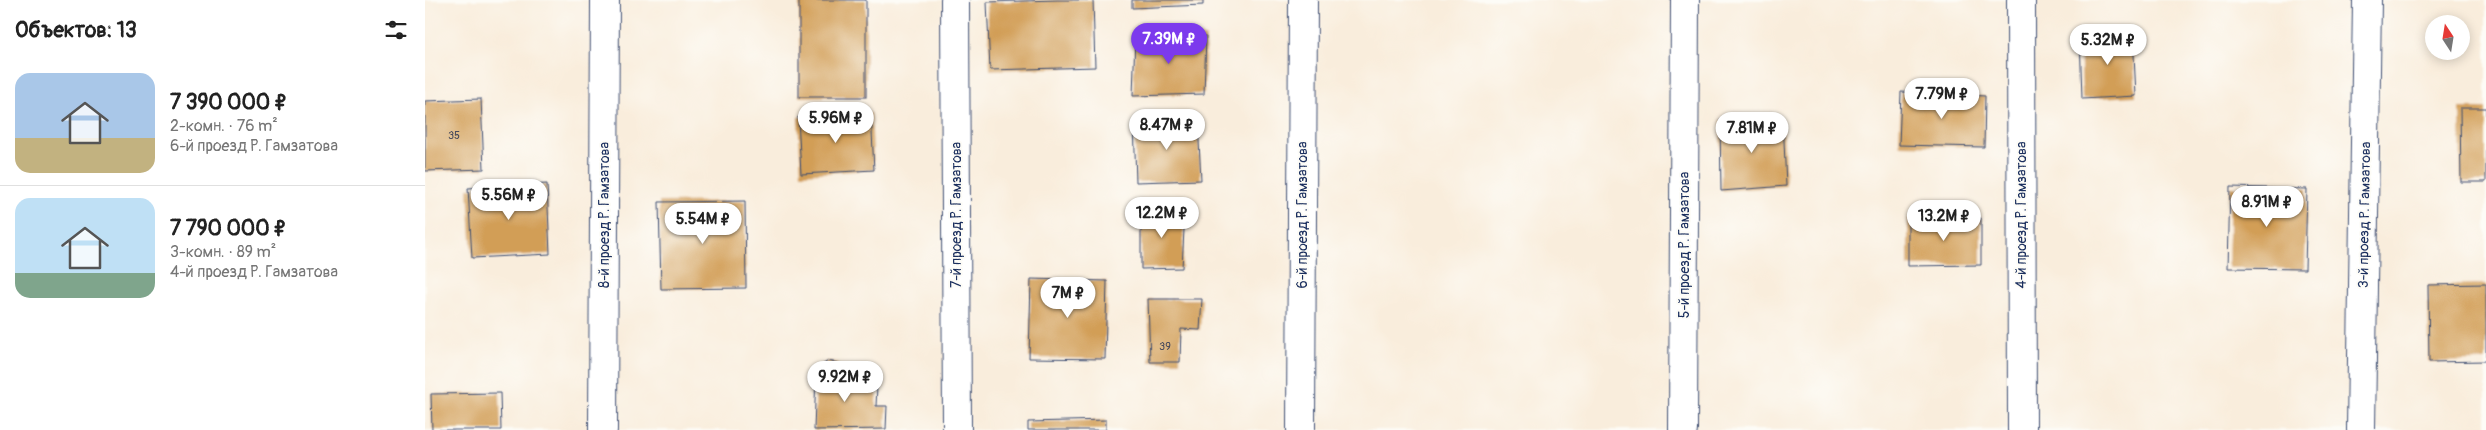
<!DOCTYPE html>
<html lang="ru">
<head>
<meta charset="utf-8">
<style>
	:root { --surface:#fff; --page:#f2f2f2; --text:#222; --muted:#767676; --line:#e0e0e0; --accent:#7c3aed }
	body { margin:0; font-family:Pangolin,sans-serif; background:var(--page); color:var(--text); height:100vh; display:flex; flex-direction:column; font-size:19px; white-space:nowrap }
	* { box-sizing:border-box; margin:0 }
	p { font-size:16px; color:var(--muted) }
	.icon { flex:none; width:28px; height:28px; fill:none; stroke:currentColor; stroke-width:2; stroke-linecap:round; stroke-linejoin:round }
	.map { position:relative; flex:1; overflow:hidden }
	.panel { display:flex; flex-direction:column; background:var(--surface); width:425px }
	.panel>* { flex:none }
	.needle { width:32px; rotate:348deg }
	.fabs { position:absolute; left:2000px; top:15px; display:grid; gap:10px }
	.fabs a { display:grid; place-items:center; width:45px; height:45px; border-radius:50%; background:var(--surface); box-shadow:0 2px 12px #0003; font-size:25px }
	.price { position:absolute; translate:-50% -42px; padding:0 11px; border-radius:18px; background:#fff; color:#222; font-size:16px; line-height:32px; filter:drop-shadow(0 1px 2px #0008) }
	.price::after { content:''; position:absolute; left:50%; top:30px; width:15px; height:11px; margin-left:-8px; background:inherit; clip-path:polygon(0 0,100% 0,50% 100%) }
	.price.current { background:var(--accent); color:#fff }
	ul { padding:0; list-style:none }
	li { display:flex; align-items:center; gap:15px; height:125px; padding:0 15px }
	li+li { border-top:1px solid var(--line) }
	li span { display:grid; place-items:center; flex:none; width:140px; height:100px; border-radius:15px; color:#555 }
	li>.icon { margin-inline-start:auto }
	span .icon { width:60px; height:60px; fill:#fffc; stroke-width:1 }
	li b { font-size:21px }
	h2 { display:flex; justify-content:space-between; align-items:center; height:60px; padding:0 15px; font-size:21px }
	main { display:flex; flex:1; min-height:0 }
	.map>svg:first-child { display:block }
	.building { fill:#d29e56 }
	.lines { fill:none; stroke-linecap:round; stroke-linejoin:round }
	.minor-casing { stroke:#3c4c71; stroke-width:30 }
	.minor { stroke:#fff; stroke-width:28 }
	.labels { text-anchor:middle; stroke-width:4; stroke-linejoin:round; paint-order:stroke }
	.number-label { font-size:11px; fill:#494b5c }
	.street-label { font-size:14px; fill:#1b2f5e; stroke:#fdfcf7 }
</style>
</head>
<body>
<main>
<section class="panel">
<h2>Объектов: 13<svg class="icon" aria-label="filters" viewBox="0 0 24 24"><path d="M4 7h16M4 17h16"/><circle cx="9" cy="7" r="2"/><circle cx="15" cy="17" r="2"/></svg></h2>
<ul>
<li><span style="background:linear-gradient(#a9c7e8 65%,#c2b280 0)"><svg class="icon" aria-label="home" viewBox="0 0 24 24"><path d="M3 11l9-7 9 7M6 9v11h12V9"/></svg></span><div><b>7 390 000 ₽</b><p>2-комн. · 76 m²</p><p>6-й проезд Р. Гамзатова</p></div></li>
<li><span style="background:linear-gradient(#bfe0f5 75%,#7fa58c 0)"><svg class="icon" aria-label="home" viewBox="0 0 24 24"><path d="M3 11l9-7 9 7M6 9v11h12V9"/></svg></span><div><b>7 790 000 ₽</b><p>3-комн. · 89 m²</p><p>4-й проезд Р. Гамзатова</p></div></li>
</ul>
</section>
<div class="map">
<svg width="2061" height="430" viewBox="0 0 2061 430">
	<rect width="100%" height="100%" fill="#fdfcf7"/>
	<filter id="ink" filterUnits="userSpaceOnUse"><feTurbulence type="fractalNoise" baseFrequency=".02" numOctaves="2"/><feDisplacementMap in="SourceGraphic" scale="10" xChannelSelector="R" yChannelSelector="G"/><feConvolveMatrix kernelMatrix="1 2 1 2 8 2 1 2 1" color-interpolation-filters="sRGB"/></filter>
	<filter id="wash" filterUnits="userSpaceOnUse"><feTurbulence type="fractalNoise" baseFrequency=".0096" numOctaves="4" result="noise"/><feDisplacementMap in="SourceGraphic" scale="20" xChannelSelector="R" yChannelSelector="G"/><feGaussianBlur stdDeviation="1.12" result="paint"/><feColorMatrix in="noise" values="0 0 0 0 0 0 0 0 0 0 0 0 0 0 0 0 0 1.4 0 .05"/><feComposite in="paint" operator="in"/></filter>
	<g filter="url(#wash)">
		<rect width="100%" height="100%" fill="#f9eddc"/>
		<g id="blocks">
			<g class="building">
				<rect x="374" y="0" width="67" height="97"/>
				<path d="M632,0H668L670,67L565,70L562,2Z"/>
				<path d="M707,0H778V5L707,8Z"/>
				<path d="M1708,34L1711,96L1657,99L1655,36Z"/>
				<path d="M710,36H781L779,94L708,96Z"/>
				<path d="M1476,92L1560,96L1559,147L1474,145Z"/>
				<path d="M56,99L59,169L0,171V101Z"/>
				<path d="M2035,108H2061V182H2036Z"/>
				<path d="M446,113L449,170L376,174L373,117Z"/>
				<path d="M1358,119L1361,186L1296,191L1295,120Z"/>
				<path d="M709,121L773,122L776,180L711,182Z"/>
				<path d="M122,184L125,254L47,258L43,188Z"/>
				<path d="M1805,187L1882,189L1880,269L1803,268Z"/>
				<path d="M320,201L321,288L236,289L234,202Z"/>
				<path d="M716,209L760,211L757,268L716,269Z"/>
				<path d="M1483,218H1556V265L1483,266Z"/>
				<path d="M606,279L682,281L680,359L604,358Z"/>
				<path d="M2061,284V361L2004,362L2003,285Z"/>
				<path d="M723,299H777L775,330L756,329L755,362H725Z"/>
				<path d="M403,361L413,363L415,372L421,373L420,387L452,386L451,406H462L461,429L389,430L391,374H396L397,365Z"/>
				<path d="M75,393L76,430H7L6,394Z"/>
				<path d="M681,420V430H603V422Z"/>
			</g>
		</g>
	</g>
	<g filter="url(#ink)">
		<use href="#blocks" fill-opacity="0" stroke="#3c4c71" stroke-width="1"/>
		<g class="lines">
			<defs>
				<g id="minor">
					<path d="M530,0L532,430"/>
					<path d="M1596,0L1597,430"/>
					<path d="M178,430L180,0"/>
					<path d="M876,430L878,0"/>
					<path d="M1258,430L1260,0"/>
					<path d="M1936,430L1942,0"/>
				</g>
			</defs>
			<use href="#minor" class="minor-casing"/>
			<use href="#minor" class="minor"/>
		</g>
	</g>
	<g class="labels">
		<g class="number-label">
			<text x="29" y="139">35</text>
			<text x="740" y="350">39</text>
		</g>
		<g class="street-label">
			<text transform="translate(179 215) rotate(-90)" y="5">8-й проезд Р. Гамзатова</text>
			<text transform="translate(531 215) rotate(-90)" y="5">7-й проезд Р. Гамзатова</text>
			<text transform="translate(877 215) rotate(-90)" y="5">6-й проезд Р. Гамзатова</text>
			<text transform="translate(1596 215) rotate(-90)" y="5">4-й проезд Р. Гамзатова</text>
			<text transform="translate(1939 215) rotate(-89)" y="5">3-й проезд Р. Гамзатова</text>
			<text transform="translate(1259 245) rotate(-90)" y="5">5-й проезд Р. Гамзатова</text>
		</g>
	</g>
</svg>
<div class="fabs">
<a><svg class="needle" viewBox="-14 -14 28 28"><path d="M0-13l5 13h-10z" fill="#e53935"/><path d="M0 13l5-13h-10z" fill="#767676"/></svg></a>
</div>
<b class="price current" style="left:744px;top:65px">7.39M ₽</b>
<b class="price" style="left:1683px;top:66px">5.32M ₽</b>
<b class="price" style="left:1517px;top:120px">7.79M ₽</b>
<b class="price" style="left:411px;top:144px">5.96M ₽</b>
<b class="price" style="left:742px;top:151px">8.47M ₽</b>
<b class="price" style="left:1327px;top:154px">7.81M ₽</b>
<b class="price" style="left:84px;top:221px">5.56M ₽</b>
<b class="price" style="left:1842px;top:228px">8.91M ₽</b>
<b class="price" style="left:737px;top:239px">12.2M ₽</b>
<b class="price" style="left:1519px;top:242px">13.2M ₽</b>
<b class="price" style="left:278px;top:245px">5.54M ₽</b>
<b class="price" style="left:643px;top:319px">7M ₽</b>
<b class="price" style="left:420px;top:403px">9.92M ₽</b>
</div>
</main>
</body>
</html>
